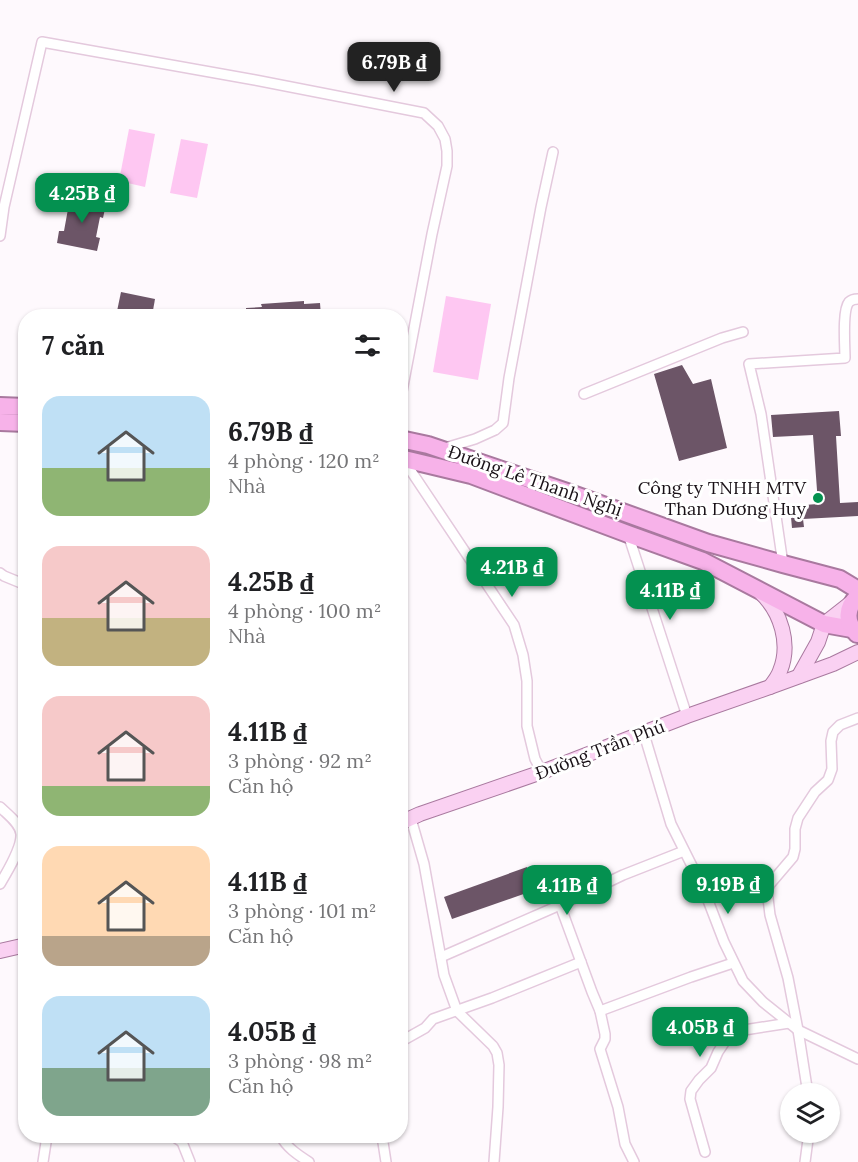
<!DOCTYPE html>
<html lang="vi">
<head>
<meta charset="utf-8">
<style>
	:root { --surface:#fff; --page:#f2f2f2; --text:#202124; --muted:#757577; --accent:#049150 }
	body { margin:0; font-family:Lora,serif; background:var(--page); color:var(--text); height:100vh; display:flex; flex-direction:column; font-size:22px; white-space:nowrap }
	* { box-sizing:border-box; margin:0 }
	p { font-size:20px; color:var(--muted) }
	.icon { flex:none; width:33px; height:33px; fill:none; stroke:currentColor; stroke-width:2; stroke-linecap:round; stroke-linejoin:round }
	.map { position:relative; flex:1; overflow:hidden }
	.details { position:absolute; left:18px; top:309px; width:390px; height:834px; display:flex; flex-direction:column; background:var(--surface); border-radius:24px; box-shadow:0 2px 4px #0004 }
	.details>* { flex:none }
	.controls { position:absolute; left:780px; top:1083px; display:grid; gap:12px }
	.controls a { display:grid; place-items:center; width:60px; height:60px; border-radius:50%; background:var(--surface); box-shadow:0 2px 4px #0004; font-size:30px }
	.price { position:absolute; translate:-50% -51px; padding:0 14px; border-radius:12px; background:var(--accent); color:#fff; font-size:20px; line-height:39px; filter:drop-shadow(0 2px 3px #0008) }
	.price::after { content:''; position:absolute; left:50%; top:36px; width:18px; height:14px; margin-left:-9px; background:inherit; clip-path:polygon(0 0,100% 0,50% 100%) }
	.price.on { background:#222; color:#fff }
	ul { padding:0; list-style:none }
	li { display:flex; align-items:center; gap:18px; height:150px; padding:0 24px }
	li span { display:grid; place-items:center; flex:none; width:168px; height:120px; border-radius:18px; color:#555 }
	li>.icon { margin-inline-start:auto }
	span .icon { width:72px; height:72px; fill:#fffc; stroke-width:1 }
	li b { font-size:26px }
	h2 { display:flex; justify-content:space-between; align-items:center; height:72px; padding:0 24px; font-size:26px }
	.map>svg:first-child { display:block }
	.green { fill:#fec7f2 }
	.building { fill:#6c5567 }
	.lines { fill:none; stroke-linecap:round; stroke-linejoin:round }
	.street-casing { stroke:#e4c9dd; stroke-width:12 }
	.primary-casing { stroke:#a9799f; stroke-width:16 }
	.highway-casing { stroke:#a9799f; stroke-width:20 }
	.street { stroke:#fff; stroke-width:9 }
	.primary { stroke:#fad1f2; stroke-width:14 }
	.highway { stroke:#f7b2e9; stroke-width:16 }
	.poi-dot { fill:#049150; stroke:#fff; stroke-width:2 }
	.labels { text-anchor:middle; stroke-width:6; stroke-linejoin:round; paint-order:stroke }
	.street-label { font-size:18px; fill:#181016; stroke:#fff }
	.poi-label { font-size:18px; fill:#181016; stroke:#fff; text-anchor:end }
</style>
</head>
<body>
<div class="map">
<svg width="858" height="1162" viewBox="0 0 858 1162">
	<rect width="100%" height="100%" fill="#fef9fd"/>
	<g class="green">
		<path d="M129,129L155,134L145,187L119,181Z"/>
		<path d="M181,139L208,144L197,198L170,193Z"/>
		<path d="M446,296L491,304L478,380L433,372Z"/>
	</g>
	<g class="building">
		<path d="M68,196L106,204L103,218L100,217L96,237L100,238L97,251L57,243L59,231H64L68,209H65Z"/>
		<path d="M121,292L155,299L152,316H116Z"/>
		<path d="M304,301V304L320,303L321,316H246V308L262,307L261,304Z"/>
		<path d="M682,365L693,384L711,379L727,448L679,461L654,374Z"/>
		<path d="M839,411L841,436H836L840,503L858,502V516L803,519L804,527L792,528L790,506L818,504L813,435L773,437L771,415Z"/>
		<path d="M527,867L535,890L452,919L444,897Z"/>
	</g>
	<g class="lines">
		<defs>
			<g id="street">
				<path d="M0,236L4,207L42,42L255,80L424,113L438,126L445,139L447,151V166L432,234L400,402"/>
				<path d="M584,394L722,338L743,332"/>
				<path d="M445,448L475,439L495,430L503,423L509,378L541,207L553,152"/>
				<path d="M403,459L514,625L523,655L527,681V726L535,759L542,772"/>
				<path d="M628,534L687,716"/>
				<path d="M783,564L761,414L749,364L845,358C845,347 842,310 849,302C851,300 855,299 858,299"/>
				<path d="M0,573L4,576L26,585"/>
				<path d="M644,734L671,824L704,890L724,942L743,981L763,1002L798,1030L858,1059"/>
				<path d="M0,807C7,814 20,823 21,834C22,848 7,872 0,884"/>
				<path d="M411,819L424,864L444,975L457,1011L493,1046L497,1053L499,1065L498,1107L494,1162"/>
				<path d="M560,905L592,992L600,1011L605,1034V1039L600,1049L618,1107L625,1144L634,1162"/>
				<path d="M441,957L560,905L623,875L684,851"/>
				<path d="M600,1011L691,977L733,963"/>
				<path d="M400,1042L425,1028L433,1019L492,998L581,962"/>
				<path d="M808,1094L798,1030L788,978L770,915L767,890L770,884L793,857L795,849V829L798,818L815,792L828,780L832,769L831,741L833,732L840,725L858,718"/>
				<path d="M173,1136L182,1142L190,1162"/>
				<path d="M281,1136C286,1147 298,1155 309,1162"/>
				<path d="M382,1136L386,1162"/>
				<path d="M705,1152L690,1099L691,1091L699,1080L711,1068L718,1052L728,1037L738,1031L789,1023"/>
				<path d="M43,1162L47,1136"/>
				<path d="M805,1162L809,1132"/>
			</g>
			<g id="primary">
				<path d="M761,593C781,612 791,644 780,671C778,677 774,682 770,687"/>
				<path d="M799,676L818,642L824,624L852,602"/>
				<path d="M400,823L420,814L542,772L687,716L770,687L833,664L858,652"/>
				<path d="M0,951L26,945"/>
			</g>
			<g id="highway">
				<path d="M0,406L26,407"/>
				<path d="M0,422L26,423"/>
				<path d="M400,439L428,445L567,492L708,543L783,564L840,579L858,590"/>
				<path d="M400,458L471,475L628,534L703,561L824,624L852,629"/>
				<path d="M857,634C845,622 846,608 858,596"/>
			</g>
		</defs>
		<use href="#street" class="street-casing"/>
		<use href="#primary" class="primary-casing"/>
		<use href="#highway" class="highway-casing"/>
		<use href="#street" class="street"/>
		<use href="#primary" class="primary"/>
		<use href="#highway" class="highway"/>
	</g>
	<circle class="poi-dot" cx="818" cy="498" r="6"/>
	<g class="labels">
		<g class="street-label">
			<text transform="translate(535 481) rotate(19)" y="6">Đường Lê Thanh Nghị</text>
			<text transform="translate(600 750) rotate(-21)" y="6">Đường Trần Phú</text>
		</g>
		<g class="poi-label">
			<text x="806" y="494">Công ty TNHH MTV<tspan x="806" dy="21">Than Dương Huy</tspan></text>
		</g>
	</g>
</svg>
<div class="controls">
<a><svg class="icon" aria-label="layers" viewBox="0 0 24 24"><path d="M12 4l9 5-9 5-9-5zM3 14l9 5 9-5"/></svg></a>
</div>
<b class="price on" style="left:394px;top:93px">6.79B ₫</b>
<b class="price" style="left:82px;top:224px">4.25B ₫</b>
<b class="price" style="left:512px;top:598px">4.21B ₫</b>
<b class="price" style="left:670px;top:621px">4.11B ₫</b>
<b class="price" style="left:728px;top:915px">9.19B ₫</b>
<b class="price" style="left:567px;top:916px">4.11B ₫</b>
<b class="price" style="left:700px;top:1058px">4.05B ₫</b>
<section class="details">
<h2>7 căn<svg class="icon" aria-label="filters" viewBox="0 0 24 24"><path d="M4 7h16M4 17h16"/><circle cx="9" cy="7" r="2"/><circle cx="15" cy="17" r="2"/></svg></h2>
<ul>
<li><span style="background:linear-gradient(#bfe0f5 60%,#8fb573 0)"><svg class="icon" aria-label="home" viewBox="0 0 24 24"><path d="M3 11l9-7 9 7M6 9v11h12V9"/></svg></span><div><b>6.79B ₫</b><p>4 phòng · 120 m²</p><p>Nhà</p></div></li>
<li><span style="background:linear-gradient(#f6c9c9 60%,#c2b280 0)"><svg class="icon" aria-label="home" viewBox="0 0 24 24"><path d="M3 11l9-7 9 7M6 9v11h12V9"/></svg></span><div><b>4.25B ₫</b><p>4 phòng · 100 m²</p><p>Nhà</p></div></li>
<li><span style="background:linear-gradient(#f6c9c9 75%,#8fb573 0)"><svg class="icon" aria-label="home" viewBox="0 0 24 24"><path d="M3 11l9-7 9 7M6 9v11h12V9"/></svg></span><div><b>4.11B ₫</b><p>3 phòng · 92 m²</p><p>Căn hộ</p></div></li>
<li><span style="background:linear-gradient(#ffd9b3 75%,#b9a48a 0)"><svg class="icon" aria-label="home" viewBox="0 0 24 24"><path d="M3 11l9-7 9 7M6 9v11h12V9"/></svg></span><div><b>4.11B ₫</b><p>3 phòng · 101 m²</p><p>Căn hộ</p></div></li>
<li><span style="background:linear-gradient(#bfe0f5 60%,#7fa58c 0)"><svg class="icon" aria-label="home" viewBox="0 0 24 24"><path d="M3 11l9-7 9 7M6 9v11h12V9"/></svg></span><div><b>4.05B ₫</b><p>3 phòng · 98 m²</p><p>Căn hộ</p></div></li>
</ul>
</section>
</div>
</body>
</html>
